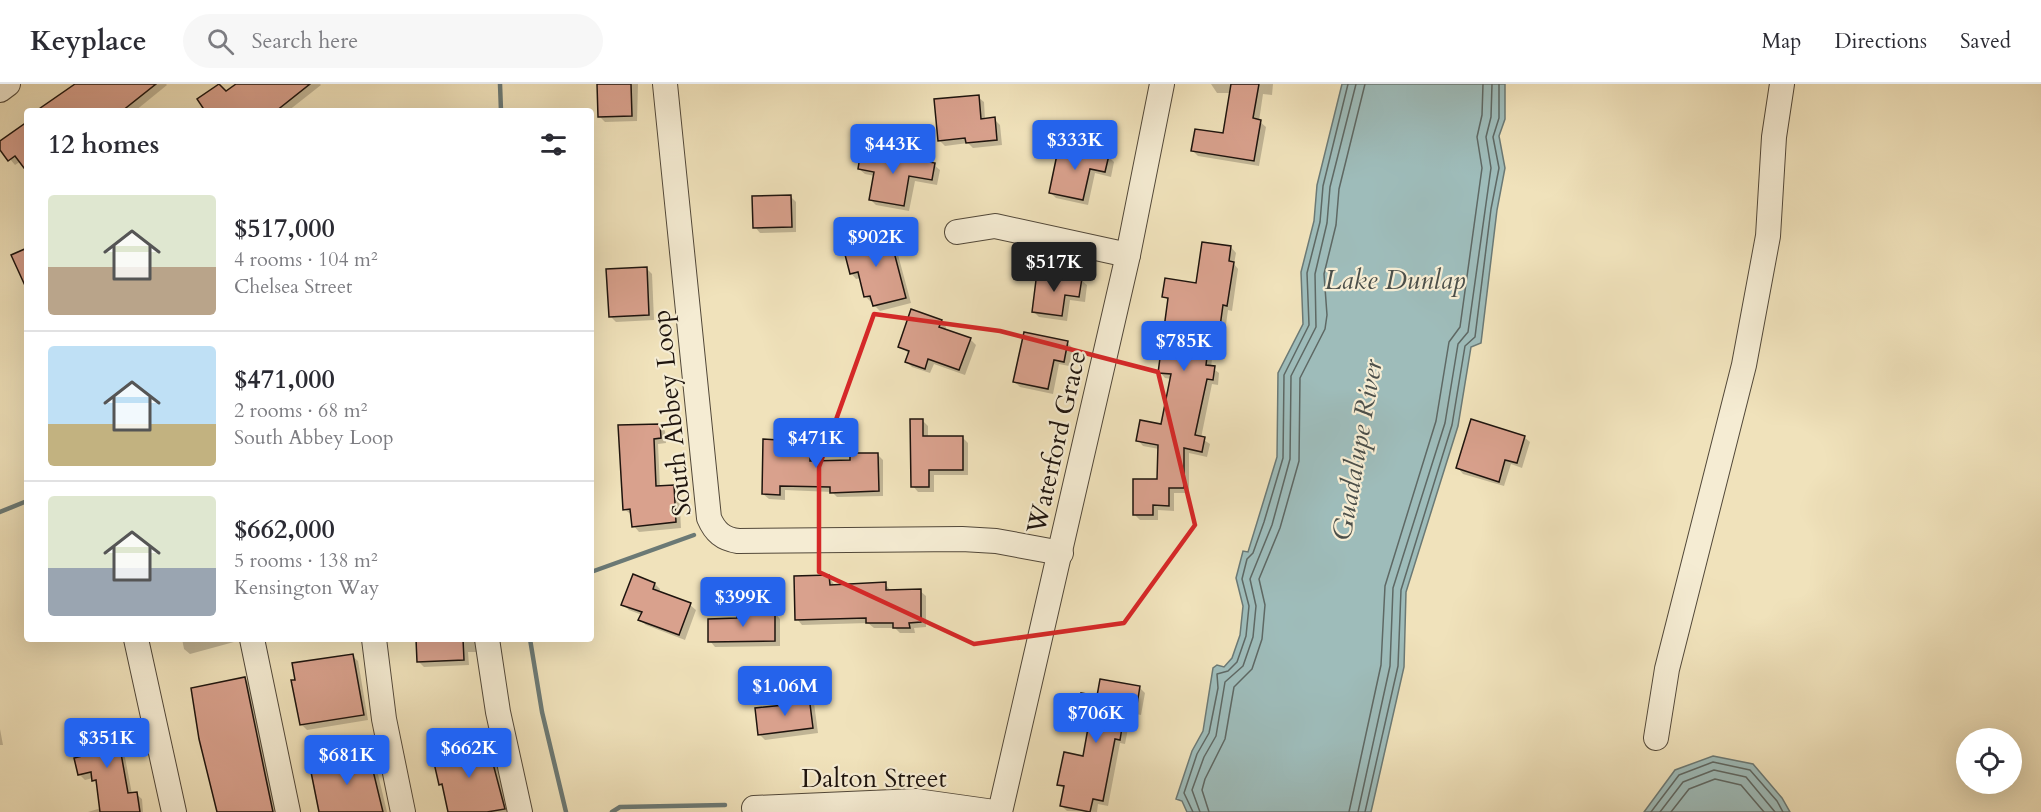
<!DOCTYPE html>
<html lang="en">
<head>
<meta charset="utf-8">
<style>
	:root { --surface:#fff; --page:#f7f7f7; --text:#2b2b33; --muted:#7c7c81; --line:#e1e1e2; --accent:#2563eb }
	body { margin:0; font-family:Cardo,serif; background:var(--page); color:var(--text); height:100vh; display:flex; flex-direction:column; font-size:22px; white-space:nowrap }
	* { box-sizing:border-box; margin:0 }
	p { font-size:20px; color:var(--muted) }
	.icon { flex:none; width:33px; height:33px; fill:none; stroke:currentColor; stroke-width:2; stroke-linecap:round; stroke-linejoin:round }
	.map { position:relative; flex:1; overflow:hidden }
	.sheet { position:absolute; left:24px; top:24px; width:570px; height:534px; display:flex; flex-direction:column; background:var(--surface); border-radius:6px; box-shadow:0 6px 24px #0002 }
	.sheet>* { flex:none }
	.controls { position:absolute; left:1956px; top:644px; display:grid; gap:12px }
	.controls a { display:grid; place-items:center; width:66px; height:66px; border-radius:50%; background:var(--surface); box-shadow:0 6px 24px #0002; font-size:30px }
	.price { position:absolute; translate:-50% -51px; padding:0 14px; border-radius:6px; background:var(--accent); color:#fff; font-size:20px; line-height:39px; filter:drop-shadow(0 2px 3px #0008) }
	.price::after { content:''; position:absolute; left:50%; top:36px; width:18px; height:14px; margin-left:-9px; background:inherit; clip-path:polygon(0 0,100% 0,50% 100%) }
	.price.on { background:#222; color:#fff }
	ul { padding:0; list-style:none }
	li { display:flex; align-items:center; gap:18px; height:150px; padding:0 24px }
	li+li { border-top:2px solid var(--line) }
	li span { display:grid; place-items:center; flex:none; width:168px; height:120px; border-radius:6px; color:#555 }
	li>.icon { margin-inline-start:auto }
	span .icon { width:72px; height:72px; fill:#fffc; stroke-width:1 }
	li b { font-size:26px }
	h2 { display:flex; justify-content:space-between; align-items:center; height:72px; padding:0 24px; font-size:26px }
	header { display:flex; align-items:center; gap:36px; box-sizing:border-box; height:84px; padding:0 30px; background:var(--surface); border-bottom:2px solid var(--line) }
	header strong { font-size:28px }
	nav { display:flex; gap:33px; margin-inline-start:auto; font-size:21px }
	.search { width:420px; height:54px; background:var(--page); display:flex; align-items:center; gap:15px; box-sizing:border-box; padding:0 21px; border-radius:33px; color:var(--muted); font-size:22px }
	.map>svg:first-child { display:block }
	.water { fill:#9ebcba; stroke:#6b7975; stroke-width:1.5 }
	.shadow { fill:#0003 }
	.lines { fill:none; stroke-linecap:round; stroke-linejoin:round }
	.shore { stroke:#5e6864; stroke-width:1.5 }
	.stream { stroke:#6b7975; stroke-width:4.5 }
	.building { fill:#d9a18d; stroke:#1e140e; stroke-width:1.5 }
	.minor-casing { stroke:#524839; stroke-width:26 }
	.minor { stroke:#f5ecd3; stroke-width:24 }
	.marked { fill:none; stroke:#d62828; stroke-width:4.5; stroke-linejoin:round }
	.labels { text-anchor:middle; stroke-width:4.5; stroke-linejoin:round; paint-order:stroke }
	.street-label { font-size:26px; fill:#1e140e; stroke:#f5ecd3 }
	.water-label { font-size:27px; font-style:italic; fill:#4b4f4a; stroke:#f5ecd3 }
</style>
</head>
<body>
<header>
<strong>Keyplace</strong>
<div class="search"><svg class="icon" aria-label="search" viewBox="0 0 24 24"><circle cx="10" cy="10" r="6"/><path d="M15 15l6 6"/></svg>Search here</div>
<nav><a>Map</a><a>Directions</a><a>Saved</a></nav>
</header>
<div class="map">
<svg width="2041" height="728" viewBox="0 0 2041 728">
	<rect width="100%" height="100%" fill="#f0e2bb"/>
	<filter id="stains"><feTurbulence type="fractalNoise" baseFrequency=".00333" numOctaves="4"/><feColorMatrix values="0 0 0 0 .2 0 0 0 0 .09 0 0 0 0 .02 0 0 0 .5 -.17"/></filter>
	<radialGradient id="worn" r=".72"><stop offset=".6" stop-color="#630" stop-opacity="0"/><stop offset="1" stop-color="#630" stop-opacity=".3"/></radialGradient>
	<g class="water">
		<path d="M1342,0H1505V35L1499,52L1505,84L1497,126L1481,259L1471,263L1458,342L1406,508L1404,583L1371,728H1187L1182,717L1176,715L1192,667L1203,647L1213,584L1217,581L1224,583L1232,574L1240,551L1243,522L1236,494L1243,467L1248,468L1277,373L1278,289L1303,240L1301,188L1314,137L1317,101Z"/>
		<path d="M1713,672L1753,680L1782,714L1790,728H1644L1675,686Z"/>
	</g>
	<g class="shadow">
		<path d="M76,0H166L167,1L135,27H41Z"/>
		<path d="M239,0H320L321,1L288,27L284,24L280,27H207Z"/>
		<path d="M599,0H638L637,37L605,38L600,33Z"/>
		<path d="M1211,0H1273L1272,11L1263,10L1259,37L1266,43L1259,82L1198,72L1193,67L1224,51L1231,9H1217Z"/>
		<path d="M978,13L984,18L985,36L994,35L1000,41L1002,61L973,64L968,59L945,62L939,56Z"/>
		<path d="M27,38V85L21,77L15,81L0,63V59Z"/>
		<path d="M1108,72L1114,78L1111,93L1095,89L1088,121L1056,114L1051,109Z"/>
		<path d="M934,81L940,86L937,101L915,97L909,127L876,121L870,115L875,92L865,90L859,85Z"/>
		<path d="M790,112L796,118V148L760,149L755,143Z"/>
		<path d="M889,151L894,156L911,219L880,227L866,213L861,194L856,195L851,189Z"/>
		<path d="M1231,163L1236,169L1234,180L1238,185L1232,227L1228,226L1224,255L1215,254L1211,283L1219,289L1218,301L1212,300L1201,354L1210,360L1207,373L1189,369V409H1174V427L1158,426V436H1140L1134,430L1159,397V365L1143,362L1138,356L1162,342L1172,295L1165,294L1160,288L1169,218L1164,212L1197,201Z"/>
		<path d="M646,184L652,190L654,236L616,238L610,232Z"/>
		<path d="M1081,196L1087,201L1085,218L1070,216L1067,237L1039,233L1033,227Z"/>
		<path d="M941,237L946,243L945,247L970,255L976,261L965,291L934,280L930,289L912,283L907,278L910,270L900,263Z"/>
		<path d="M1067,259L1073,264L1069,282L1059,280L1053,310L1020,303L1015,298Z"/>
		<path d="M923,337L928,342V353H962L968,359V391H934V408H918L913,402Z"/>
		<path d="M660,341L665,347L666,359L658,360L660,404L674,402L679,408L681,444L639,448L634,442L632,431L624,425Z"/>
		<path d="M1524,353L1530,358L1522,384L1511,380L1504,402L1463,390L1458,384Z"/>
		<path d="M809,359L815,365V378L852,377L877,370L883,376V412L837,413L832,408L785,406V416L769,415L763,410Z"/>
		<path d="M829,493L835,502L885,500L891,507H920L926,512V543L914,544L915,549H900L895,544H874L868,539L802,541L797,535Z"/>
		<path d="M655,500L660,505L659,509L690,521L696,526L685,556L646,541L640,536L642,531L629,526L623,520Z"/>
		<path d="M775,529L780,535V562L715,563L710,557L738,536Z"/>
		<path d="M182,555H245L190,570L184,565Z"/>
		<path d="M417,555H479V568H468L469,581L424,583L418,577Z"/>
		<path d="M352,572L358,577L368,636L307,646L301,640Z"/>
		<path d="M245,595L250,600L277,728H219L201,655Z"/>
		<path d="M1101,597L1140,604L1145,609L1141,631L1131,629L1125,660L1120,659L1108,722L1098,720L1097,728L1067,727L1061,721L1065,706L1059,700L1084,674L1091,637L1085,636L1079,630L1098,614Z"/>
		<path d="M809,614L814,619L818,649L765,656L759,650L786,622Z"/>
		<path d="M119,640L124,645L127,663H123L132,710H136L142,715L143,728H88L101,724L98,700L93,694L85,696L79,690L89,672Z"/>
		<path d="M0,645L3,661H0Z"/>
		<path d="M486,659L492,664L509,728H449L445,705L441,700Z"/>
		<path d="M369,672L375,678L387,728H319L312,684Z"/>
	</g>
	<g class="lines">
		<g class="shore">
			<path d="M1193,728L1184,709L1197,670L1209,649L1218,604L1217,590L1228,587L1237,578L1246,552L1249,522L1242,495L1247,475L1253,469L1264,438L1283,374L1284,291L1309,241L1307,189L1320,138L1323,102L1348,0"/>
			<path d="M1200,728L1192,706L1204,673L1216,652L1225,598L1243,582L1253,553L1256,522L1250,495L1272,441L1290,375L1291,292L1316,243L1315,190L1327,139L1330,103L1356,0"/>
			<path d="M1209,728L1202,706L1205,695L1225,655L1234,603L1252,585L1262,555L1265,521L1259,495L1280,444L1299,377L1300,294L1325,245L1327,231L1324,190L1336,141L1339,105L1365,0"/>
			<path d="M1349,728L1381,581L1385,502L1436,337L1449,258L1460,243L1482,84L1477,53L1482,31L1483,0"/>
			<path d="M1358,728L1390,582L1393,504L1445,339L1458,260L1468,248L1491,84L1486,53L1491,33L1492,0"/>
			<path d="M1365,728L1398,582L1401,506L1452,341L1465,262L1475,253L1491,125L1499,84L1493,53L1499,34V0"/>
			<path d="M1651,728L1679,691L1713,678L1750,686L1777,717L1783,728"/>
			<path d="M1660,728L1683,698L1714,686L1746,693L1775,728"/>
			<path d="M1671,728L1689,705L1715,695L1741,701L1764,728"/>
		</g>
		<g class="stream">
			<path d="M500,0L501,27"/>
			<path d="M0,428L27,417"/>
			<path d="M591,488L694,451"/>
			<path d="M530,555L542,628L566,728"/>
			<path d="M612,728L620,723L725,721"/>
		</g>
	</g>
	<g class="building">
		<path d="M75,0H156L122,27H36Z"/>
		<path d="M219,0L226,7L236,0H310L276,27H205L197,15Z"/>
		<path d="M597,0H631L632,32L598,33Z"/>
		<path d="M1231,0H1259L1253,34L1261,36L1254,77L1191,67L1195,45L1223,49Z"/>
		<path d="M979,11L981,35L995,33L997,56L966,59L965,54L938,57L934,15Z"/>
		<path d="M27,38V88L15,72L8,77L0,66V57Z"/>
		<path d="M1059,61L1109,71L1105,88L1090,85L1083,116L1049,109Z"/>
		<path d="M861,66L935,79L932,96L909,92L904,122L869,116L874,88L858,85Z"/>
		<path d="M791,111L792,143L753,144L752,112Z"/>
		<path d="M889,149L906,214L873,222L870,212L864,213L858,188L850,190L842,159Z"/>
		<path d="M1202,158L1231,162L1229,177L1234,178L1227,222L1223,221L1219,250L1210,249L1206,281L1215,282L1213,296L1207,295L1195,351L1205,353L1202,368L1184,364V404H1169V422L1153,421V431H1133V395H1157L1158,361L1136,357L1140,336L1161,340L1171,290L1158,289L1168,214L1162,213L1165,194L1196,199Z"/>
		<path d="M27,164V206L11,171Z"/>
		<path d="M647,183L649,231L609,233L606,185Z"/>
		<path d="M1037,188L1082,194L1079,213L1065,211L1062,232L1032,228Z"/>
		<path d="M911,225L942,236L939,243L971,254L959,286L928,275L925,285L905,278L909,267L898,263Z"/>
		<path d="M1024,248L1068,257L1064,278L1054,276L1048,305L1013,298Z"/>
		<path d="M910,335H923V352H963V386H929V403H911Z"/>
		<path d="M1471,335L1525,352L1517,379L1505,376L1499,398L1456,384Z"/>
		<path d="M660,340L661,354L654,355L656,402L674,401L676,438L632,443L630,425L623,426L618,341Z"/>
		<path d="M763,355L810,358V377L850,376V369H878L879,407L830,409V403L780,402V411L762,410Z"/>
		<path d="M633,490L655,499L653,505L691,519L679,551L638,536L642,528L621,521Z"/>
		<path d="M829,491L830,501L886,498V506L921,505V538L909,539L910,544H893V539H866V534L795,536L794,492Z"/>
		<path d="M737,528H775V557L708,558V535L737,534Z"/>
		<path d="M416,555H463L464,576L417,578Z"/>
		<path d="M353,570L364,631L300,641L291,596H295L292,579Z"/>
		<path d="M245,593L265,690L273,728H217L199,655L191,604Z"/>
		<path d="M1100,595L1140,602L1136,627L1125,625L1120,656L1115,655L1103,717L1093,715L1090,728L1060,722L1064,702L1057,701L1064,668L1083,672L1090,633L1078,631L1081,609L1097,612Z"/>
		<path d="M809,612L813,644L758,651L755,624L784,621V615Z"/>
		<path d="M119,638L123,657L119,658L128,709L137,708L140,728H100L96,696L92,697L91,688L78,691L74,674L87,671L82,645Z"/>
		<path d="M487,657L505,725L487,728H448L442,700L439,701L432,670Z"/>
		<path d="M369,670L383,728H319L310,683Z"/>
	</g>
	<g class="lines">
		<defs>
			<g id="minor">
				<path d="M665,0L709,434C715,448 723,455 738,457L962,455L996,457L1061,469"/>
				<path d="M0,6L8,0"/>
				<path d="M957,148L995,142L1128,171"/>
				<path d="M136,555L174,728"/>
				<path d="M252,555L288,728"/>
				<path d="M374,555L384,635L403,728"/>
				<path d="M487,555L498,628L520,728"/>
				<path d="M1656,654L1667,585L1744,281L1768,152L1774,53L1782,0"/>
				<path d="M754,724L916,717L994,728"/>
				<path d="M1000,728L1128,171L1162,0"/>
			</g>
		</defs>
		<use href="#minor" class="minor-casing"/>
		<use href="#minor" class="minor"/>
	</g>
	<path class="marked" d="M874,230L1000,247L1158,288L1195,441L1124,539L974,560L819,488V383Z"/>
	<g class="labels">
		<g class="street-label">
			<text transform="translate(671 329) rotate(-96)" y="9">South Abbey Loop</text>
			<text transform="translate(1056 358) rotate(-77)" y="9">Waterford Grace</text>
			<text x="874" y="703">Dalton Street</text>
		</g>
		<g class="water-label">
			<text x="1395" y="205">Lake Dunlap</text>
			<text transform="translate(1357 366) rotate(-80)" y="9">Guadalupe River</text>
		</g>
	</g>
	<rect width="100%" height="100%" filter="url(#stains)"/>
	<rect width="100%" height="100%" fill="url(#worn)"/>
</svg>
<div class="controls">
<a><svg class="icon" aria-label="locate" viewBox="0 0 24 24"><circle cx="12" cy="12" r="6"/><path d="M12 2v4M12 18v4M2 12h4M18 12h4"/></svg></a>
</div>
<b class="price" style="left:1075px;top:87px">$333K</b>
<b class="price" style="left:893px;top:91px">$443K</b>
<b class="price" style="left:876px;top:184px">$902K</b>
<b class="price on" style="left:1054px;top:209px">$517K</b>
<b class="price" style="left:1184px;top:288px">$785K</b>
<b class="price" style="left:816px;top:385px">$471K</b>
<b class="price" style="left:743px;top:544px">$399K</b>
<b class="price" style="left:785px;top:633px">$1.06M</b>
<b class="price" style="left:1096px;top:660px">$706K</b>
<b class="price" style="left:107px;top:685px">$351K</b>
<b class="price" style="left:469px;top:695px">$662K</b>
<b class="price" style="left:347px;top:702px">$681K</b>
<section class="sheet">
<h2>12 homes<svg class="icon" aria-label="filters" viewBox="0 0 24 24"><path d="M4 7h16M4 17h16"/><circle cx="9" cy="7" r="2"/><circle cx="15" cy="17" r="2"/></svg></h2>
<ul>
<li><span style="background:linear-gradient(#dfe7d0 60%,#b9a48a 0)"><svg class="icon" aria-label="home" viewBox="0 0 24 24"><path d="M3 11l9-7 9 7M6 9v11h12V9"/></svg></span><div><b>$517,000</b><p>4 rooms · 104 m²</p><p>Chelsea Street</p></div></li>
<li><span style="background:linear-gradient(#bfe0f5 65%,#c2b280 0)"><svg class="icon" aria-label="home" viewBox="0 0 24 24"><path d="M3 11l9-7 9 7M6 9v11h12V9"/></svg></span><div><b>$471,000</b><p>2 rooms · 68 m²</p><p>South Abbey Loop</p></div></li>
<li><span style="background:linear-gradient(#dfe7d0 60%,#9aa5b1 0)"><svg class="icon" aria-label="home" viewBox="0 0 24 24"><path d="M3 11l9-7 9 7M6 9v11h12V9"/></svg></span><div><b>$662,000</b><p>5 rooms · 138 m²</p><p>Kensington Way</p></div></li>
</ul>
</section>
</div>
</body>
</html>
